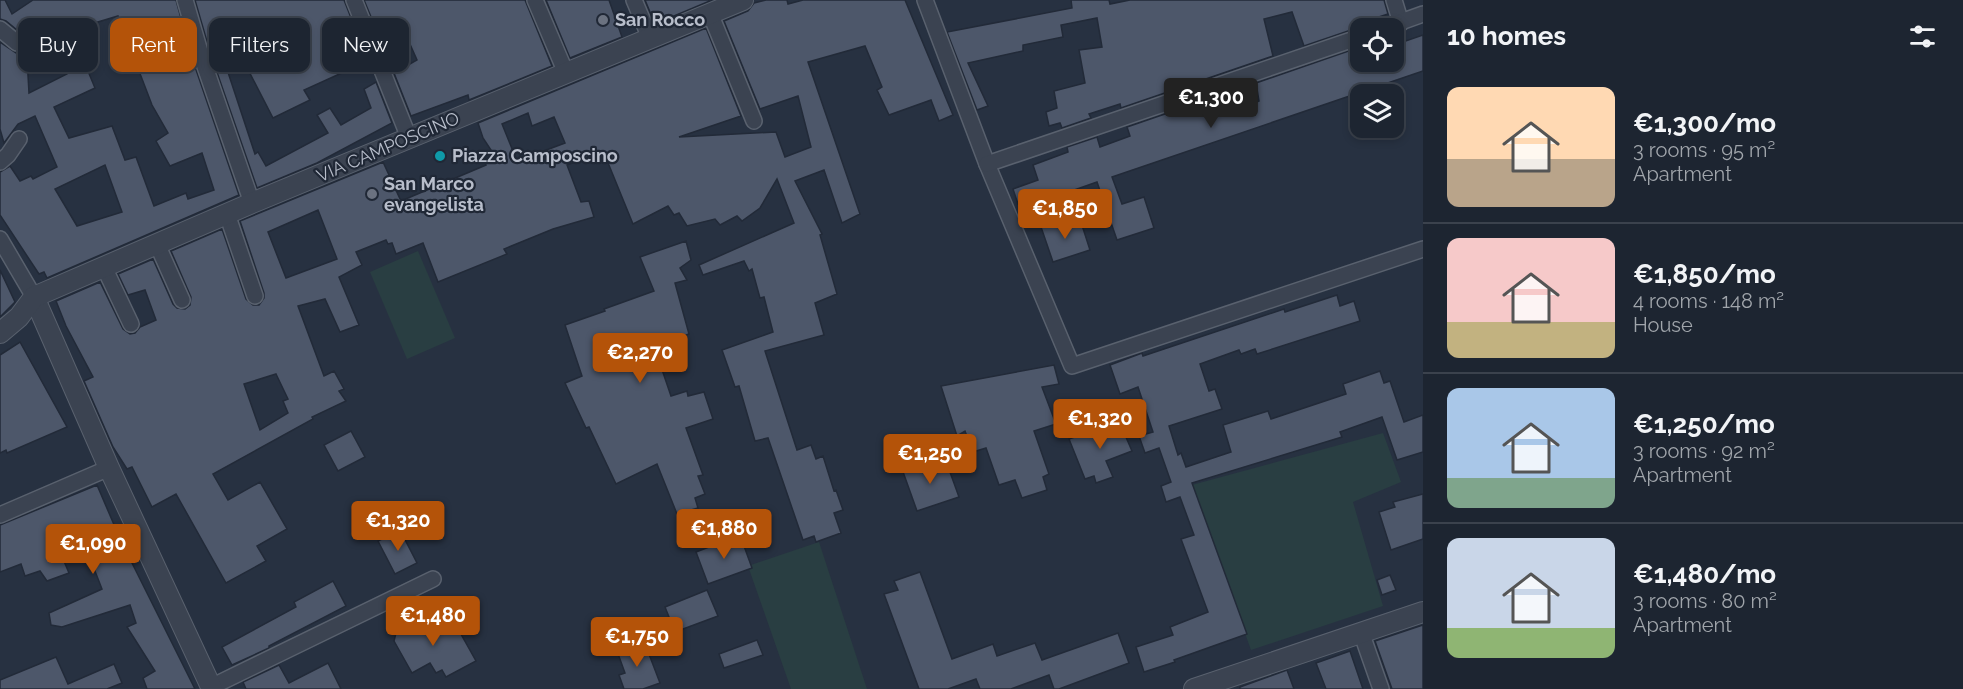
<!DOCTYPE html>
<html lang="en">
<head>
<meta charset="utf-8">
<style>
	:root { --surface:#1d2531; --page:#252d39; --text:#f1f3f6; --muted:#a0a5ab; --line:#3b424d; --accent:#b45309 }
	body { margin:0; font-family:Raleway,sans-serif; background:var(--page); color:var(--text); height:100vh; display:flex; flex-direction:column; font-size:22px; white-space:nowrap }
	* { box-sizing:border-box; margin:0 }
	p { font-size:20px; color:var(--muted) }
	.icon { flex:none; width:33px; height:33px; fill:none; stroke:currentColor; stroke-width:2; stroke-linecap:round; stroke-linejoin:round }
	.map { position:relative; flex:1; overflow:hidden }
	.drawer { display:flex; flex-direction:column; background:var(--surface); width:540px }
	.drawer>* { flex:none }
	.guide { position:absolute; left:18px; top:18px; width:570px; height:54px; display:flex; gap:12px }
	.tools { position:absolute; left:1350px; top:18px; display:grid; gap:12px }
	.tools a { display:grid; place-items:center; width:54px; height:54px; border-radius:12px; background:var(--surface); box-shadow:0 3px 9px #0003,0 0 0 2px var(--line); font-size:30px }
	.price { position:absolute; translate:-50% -51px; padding:0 14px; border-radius:6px; background:var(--accent); color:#fff; font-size:20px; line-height:39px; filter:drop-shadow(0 2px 3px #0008) }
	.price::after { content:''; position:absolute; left:50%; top:36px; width:18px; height:14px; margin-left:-9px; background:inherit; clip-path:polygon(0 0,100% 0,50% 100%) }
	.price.selected { background:#222; color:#fff }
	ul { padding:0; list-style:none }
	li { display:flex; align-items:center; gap:18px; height:150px; padding:0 24px }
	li+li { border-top:2px solid var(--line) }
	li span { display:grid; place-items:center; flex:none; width:168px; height:120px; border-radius:12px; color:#555 }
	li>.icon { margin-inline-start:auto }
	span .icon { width:72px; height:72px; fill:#fffc; stroke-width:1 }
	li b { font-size:26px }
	h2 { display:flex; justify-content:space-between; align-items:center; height:72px; padding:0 24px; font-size:26px }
	.pill { padding:0 21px; border-radius:12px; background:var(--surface); box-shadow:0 3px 9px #0003,0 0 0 2px var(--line); font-size:21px; line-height:54px }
	.pill.selected { background:var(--accent); color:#fff }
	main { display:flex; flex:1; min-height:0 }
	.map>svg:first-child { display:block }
	.green { fill:#293e42 }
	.building { fill:#4d576a; stroke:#222a38; stroke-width:1.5; fill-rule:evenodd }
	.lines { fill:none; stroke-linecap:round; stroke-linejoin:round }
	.minor-casing { stroke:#59616e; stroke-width:18 }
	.tertiary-casing { stroke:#59616e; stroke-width:22 }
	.minor { stroke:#3b4351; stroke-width:15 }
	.tertiary { stroke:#3b4351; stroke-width:20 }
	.worship-dot { fill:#6b7280; stroke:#202836; stroke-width:2 }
	.culture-dot { fill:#0f9aa8; stroke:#202836; stroke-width:2 }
	.labels { text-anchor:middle; stroke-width:4.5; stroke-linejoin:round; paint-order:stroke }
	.poi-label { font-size:18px; font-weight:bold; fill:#b8becb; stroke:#202836; text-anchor:start }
	.street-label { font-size:18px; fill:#b8becb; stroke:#202836 }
</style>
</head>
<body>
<main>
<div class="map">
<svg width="1423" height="689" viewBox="0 0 1423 689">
	<rect width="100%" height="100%" fill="#273141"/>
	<g class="green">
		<path d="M418,251L455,338L407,359L370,272Z"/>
		<path d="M1383,433L1401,482L1353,502L1383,606L1251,650L1192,485Z"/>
		<path d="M819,542L867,689H791L748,566Z"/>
	</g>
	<g class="building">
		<path d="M0,0H5L12,14L33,0H176L192,58L239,195L47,278L44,272L39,274L0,215V172L10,166L20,181L31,176L33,179L57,167L35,116L18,124L4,143L0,129V42L16,53L24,50L27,44L23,35L6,21L0,19ZM118,16L152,105L168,133L156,141L170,166L202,153L214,190L188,199L186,193L154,206L136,157L125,160L112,126L69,138L54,107L95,88L71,30ZM57,49L67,74L29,93L27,57ZM105,165L122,212L77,226L55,189Z"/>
		<path d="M195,0H344L368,61L304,90L310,100L273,118L225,25L214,30L255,154L258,152L266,166L328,133L317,115L330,108L341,125L371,108L364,89L376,82L392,123L317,163L257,188L210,52Z"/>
		<path d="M364,0H525L552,66L469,100L468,95L411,116L394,73L417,60L409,42L386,53Z"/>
		<path d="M546,0H609L622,37L570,58Z"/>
		<path d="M645,0H712L655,24Z"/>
		<path d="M766,0H787L788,4L803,0H905L953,115L939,121L931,100L889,115L877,90L882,87L865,46L808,62L860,214L842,223L824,170L795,181L822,234L820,235L837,294L815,303L824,335L765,351L797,450L811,445L816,459L823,456L834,491L836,490L843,510L834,513L841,533L816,542L814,536L803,540L768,438L755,441L739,386L735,387L722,350L773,332L764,297L760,298L752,269L749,271L744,261L703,275L699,265L794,223L777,179L760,208L742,221L737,216L720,225L715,219L687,226L679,213L674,215L668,206L633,224L604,153L593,158L591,156L567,165L581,202L589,201L594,217L553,229L504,249L507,254L438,282L423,243L396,254L392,243L388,244L386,240L356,252L362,265L339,277L359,325L340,332L325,299L298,306L324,376L334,371L344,389L339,391L346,401L312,417L313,419L213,474L228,500L260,482L287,529L257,546L266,561L226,583L176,494L152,507L132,467L127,469L113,447L84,381L93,377L66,326L56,301L100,282L123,329L130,334L135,333L140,327L156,320L145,290L128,295L118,274L153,259L173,304L177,308L185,309L190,305L191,297L171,251L222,229L246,299L253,305H259L264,298V293L240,221L383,162L401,201L486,165L484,160L495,156L483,138L478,123L706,28L741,116L679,137L776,132L785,157L811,147L798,96L760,109L724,21L748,11L754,3ZM528,113L532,126L554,117L565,143L517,161L502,124ZM318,210L337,259L286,278L268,232ZM276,374L288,399L283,401L288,413L260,430L244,384Z"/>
		<path d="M1071,0H1109L1110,4L1130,0H1384L1388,14L1360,23V27L1304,46L1292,12L1264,19L1273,56L1121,108L1120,104L1089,114L1091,118L1062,128L1060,123L1049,126L1046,112L1057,108L1054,91L1085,83L1079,50L1102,47L1097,18L1061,25L1063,37L1023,45V51L968,63L988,106L977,110L947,32L1072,8Z"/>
		<path d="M1423,35V71L1112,177L1122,204L1144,197L1154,228L1117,240L1097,182L1063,194L1062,190L1018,204L1013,189L1038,180L1033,165L1068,152L1067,147L1097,137L1100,147L1130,136L1127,127L1226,93L1233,112L1259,101L1256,83L1360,47V62H1394V45Z"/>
		<path d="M1080,219L1090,250L1053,262L1041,227L1056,221L1058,227Z"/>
		<path d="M686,241L691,260L680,268L687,280L675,283L689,334L654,346L671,396L687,391L688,396L704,392L713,419L686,428L703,475L698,476L705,494L695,498L698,508L677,514L657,464L616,484L589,427L586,428L565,383L582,376L565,325L605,311L604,309L654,291L640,257Z"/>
		<path d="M0,270L15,302L0,317Z"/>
		<path d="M1337,295L1340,306L1354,301L1360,321L1257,354L1255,349L1241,354L1239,350L1200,364L1209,391L1215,389L1222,409L1169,426L1178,455L1181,453L1186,467L1231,452L1223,425L1268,411L1271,419L1346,394L1343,384L1380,371L1384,383L1390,381L1404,422L1423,415V452L1397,460L1382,417L1340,432L1342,437L1192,483L1247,634L1174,660L1175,662L1144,672L1136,647L1173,635L1170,627L1208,612L1181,539L1194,535L1180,497L1166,502L1161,486L1171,482L1159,448L1145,453L1139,436L1153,432L1138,387L1120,394L1110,365L1142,353L1143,356L1284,309L1285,312Z"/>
		<path d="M20,342L67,427L7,453L6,450L0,453V355Z"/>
		<path d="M1054,365L1059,384L1042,387L1056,424L1034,431L1049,474L1043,477L1047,490L1022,498L1015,480L999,485L986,448L973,452L965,431L957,436L941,386Z"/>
		<path d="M1119,421L1132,451L1106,461L1113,477L1096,483L1094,476L1085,479L1069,439Z"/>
		<path d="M351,431L365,457L338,471L324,445Z"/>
		<path d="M946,461L959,497L917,511L902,469L920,463L922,470Z"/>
		<path d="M97,485L121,541L195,689H147L143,678L155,671L127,627L136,623L130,605L62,627L51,625L49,613L102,589L93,566L104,560L93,537L58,547L69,573L47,581L40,571L25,576L21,564L0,572V525Z"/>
		<path d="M1423,494V539L1391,550L1379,512L1395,507L1393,502Z"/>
		<path d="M400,530L417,563L395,574L378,541Z"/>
		<path d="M740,535L752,568L708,584L696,552Z"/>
		<path d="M920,572L952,659L993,644L997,656L1035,643L1042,660L1118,633L1129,663L1059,689H1054L1049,675L1011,689H980L976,679L948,689H919L884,594L898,590L894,581Z"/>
		<path d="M1390,575L1396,590L1382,595L1377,580Z"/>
		<path d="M333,581L346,606L269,646V648L232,665L222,647L296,607L294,602Z"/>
		<path d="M707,590L718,616L675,632L665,607Z"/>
		<path d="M413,617L439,627L453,620L476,661L446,677L442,670L436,673L430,663L412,673L394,641L398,625L409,628Z"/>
		<path d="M1423,625V689H1392L1375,641Z"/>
		<path d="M757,640L763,655L724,668L719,654Z"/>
		<path d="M644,641L660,683L643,689H624L619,675L625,673L617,651Z"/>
		<path d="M1350,651L1363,689H1326L1316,663Z"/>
		<path d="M56,657L68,684L114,664L122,683L107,689H0V680Z"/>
		<path d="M328,663L341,689H246L243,682L279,665L289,683Z"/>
		<path d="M1287,670L1294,689H1240V687Z"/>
	</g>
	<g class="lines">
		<defs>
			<g id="minor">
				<path d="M185,0L201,55L252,203"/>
				<path d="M354,0L409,138"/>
				<path d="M535,0L566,73"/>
				<path d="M634,0L650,38"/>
				<path d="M925,0L987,164L1072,366L1423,249"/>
				<path d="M1394,0L1401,23"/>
				<path d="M710,13L754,121"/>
				<path d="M1384,28L1423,14"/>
				<path d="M0,29L17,43"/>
				<path d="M0,162L8,155L19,139"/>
				<path d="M987,164L1360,37"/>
				<path d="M227,214L255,296"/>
				<path d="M0,239L34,297"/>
				<path d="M157,244L182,300"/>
				<path d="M104,267L131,324"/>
				<path d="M0,515L109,468"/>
				<path d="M1361,632L1381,689"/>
				<path d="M211,687L433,579"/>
			</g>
			<g id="tertiary">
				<path d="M34,297L109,468L212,689"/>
				<path d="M0,333L19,317L34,297L252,203L743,0"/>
				<path d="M1194,689L1423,612"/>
			</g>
		</defs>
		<use href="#minor" class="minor-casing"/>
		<use href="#tertiary" class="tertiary-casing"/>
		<use href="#minor" class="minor"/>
		<use href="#tertiary" class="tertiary"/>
	</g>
	<g class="worship-dot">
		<circle cx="603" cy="20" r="6"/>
		<circle cx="372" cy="194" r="6"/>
	</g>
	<circle class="culture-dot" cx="440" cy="156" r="6"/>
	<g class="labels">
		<g class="poi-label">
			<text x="615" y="26">San Rocco</text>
			<text x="452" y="162">Piazza Camposcino</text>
			<text x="384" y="190">San Marco<tspan x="384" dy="21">evangelista</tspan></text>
		</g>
		<g class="street-label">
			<text transform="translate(388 147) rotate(-23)" y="6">VIA CAMPOSCINO</text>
		</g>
	</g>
</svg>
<div class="tools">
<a><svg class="icon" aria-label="locate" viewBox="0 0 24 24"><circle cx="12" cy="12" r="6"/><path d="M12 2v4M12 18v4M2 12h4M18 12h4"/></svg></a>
<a><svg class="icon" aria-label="layers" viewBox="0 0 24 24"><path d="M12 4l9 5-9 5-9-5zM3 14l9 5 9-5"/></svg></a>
</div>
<b class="price selected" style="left:1211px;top:129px">€1,300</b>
<b class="price" style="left:1065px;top:240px">€1,850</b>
<b class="price" style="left:640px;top:384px">€2,270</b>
<b class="price" style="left:1100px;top:450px">€1,320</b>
<b class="price" style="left:930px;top:485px">€1,250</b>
<b class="price" style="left:398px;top:552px">€1,320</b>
<b class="price" style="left:724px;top:560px">€1,880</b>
<b class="price" style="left:93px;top:575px">€1,090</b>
<b class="price" style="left:433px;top:647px">€1,480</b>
<b class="price" style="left:637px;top:668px">€1,750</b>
<div class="guide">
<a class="pill">Buy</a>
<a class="pill selected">Rent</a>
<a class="pill">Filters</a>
<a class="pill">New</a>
</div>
</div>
<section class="drawer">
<h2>10 homes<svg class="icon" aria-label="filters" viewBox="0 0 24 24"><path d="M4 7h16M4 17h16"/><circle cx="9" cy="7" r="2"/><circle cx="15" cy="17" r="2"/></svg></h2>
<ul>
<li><span style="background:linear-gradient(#ffd9b3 60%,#b9a48a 0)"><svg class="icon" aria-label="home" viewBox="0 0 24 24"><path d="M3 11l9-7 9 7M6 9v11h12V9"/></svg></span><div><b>€1,300/mo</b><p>3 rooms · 95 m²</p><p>Apartment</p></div></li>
<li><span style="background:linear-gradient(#f6c9c9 70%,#c2b280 0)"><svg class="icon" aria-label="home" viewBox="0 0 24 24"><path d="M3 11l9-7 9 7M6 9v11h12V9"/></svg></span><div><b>€1,850/mo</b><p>4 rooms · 148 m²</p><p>House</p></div></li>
<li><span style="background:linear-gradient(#a9c7e8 75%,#7fa58c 0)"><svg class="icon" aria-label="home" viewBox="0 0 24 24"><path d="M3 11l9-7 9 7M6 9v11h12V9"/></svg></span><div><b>€1,250/mo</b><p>3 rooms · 92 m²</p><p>Apartment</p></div></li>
<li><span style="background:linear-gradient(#c9d6e8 75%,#8fb573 0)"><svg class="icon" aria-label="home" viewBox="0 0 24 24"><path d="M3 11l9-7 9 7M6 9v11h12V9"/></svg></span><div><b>€1,480/mo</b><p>3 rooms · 80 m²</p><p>Apartment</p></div></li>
</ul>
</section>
</main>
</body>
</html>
